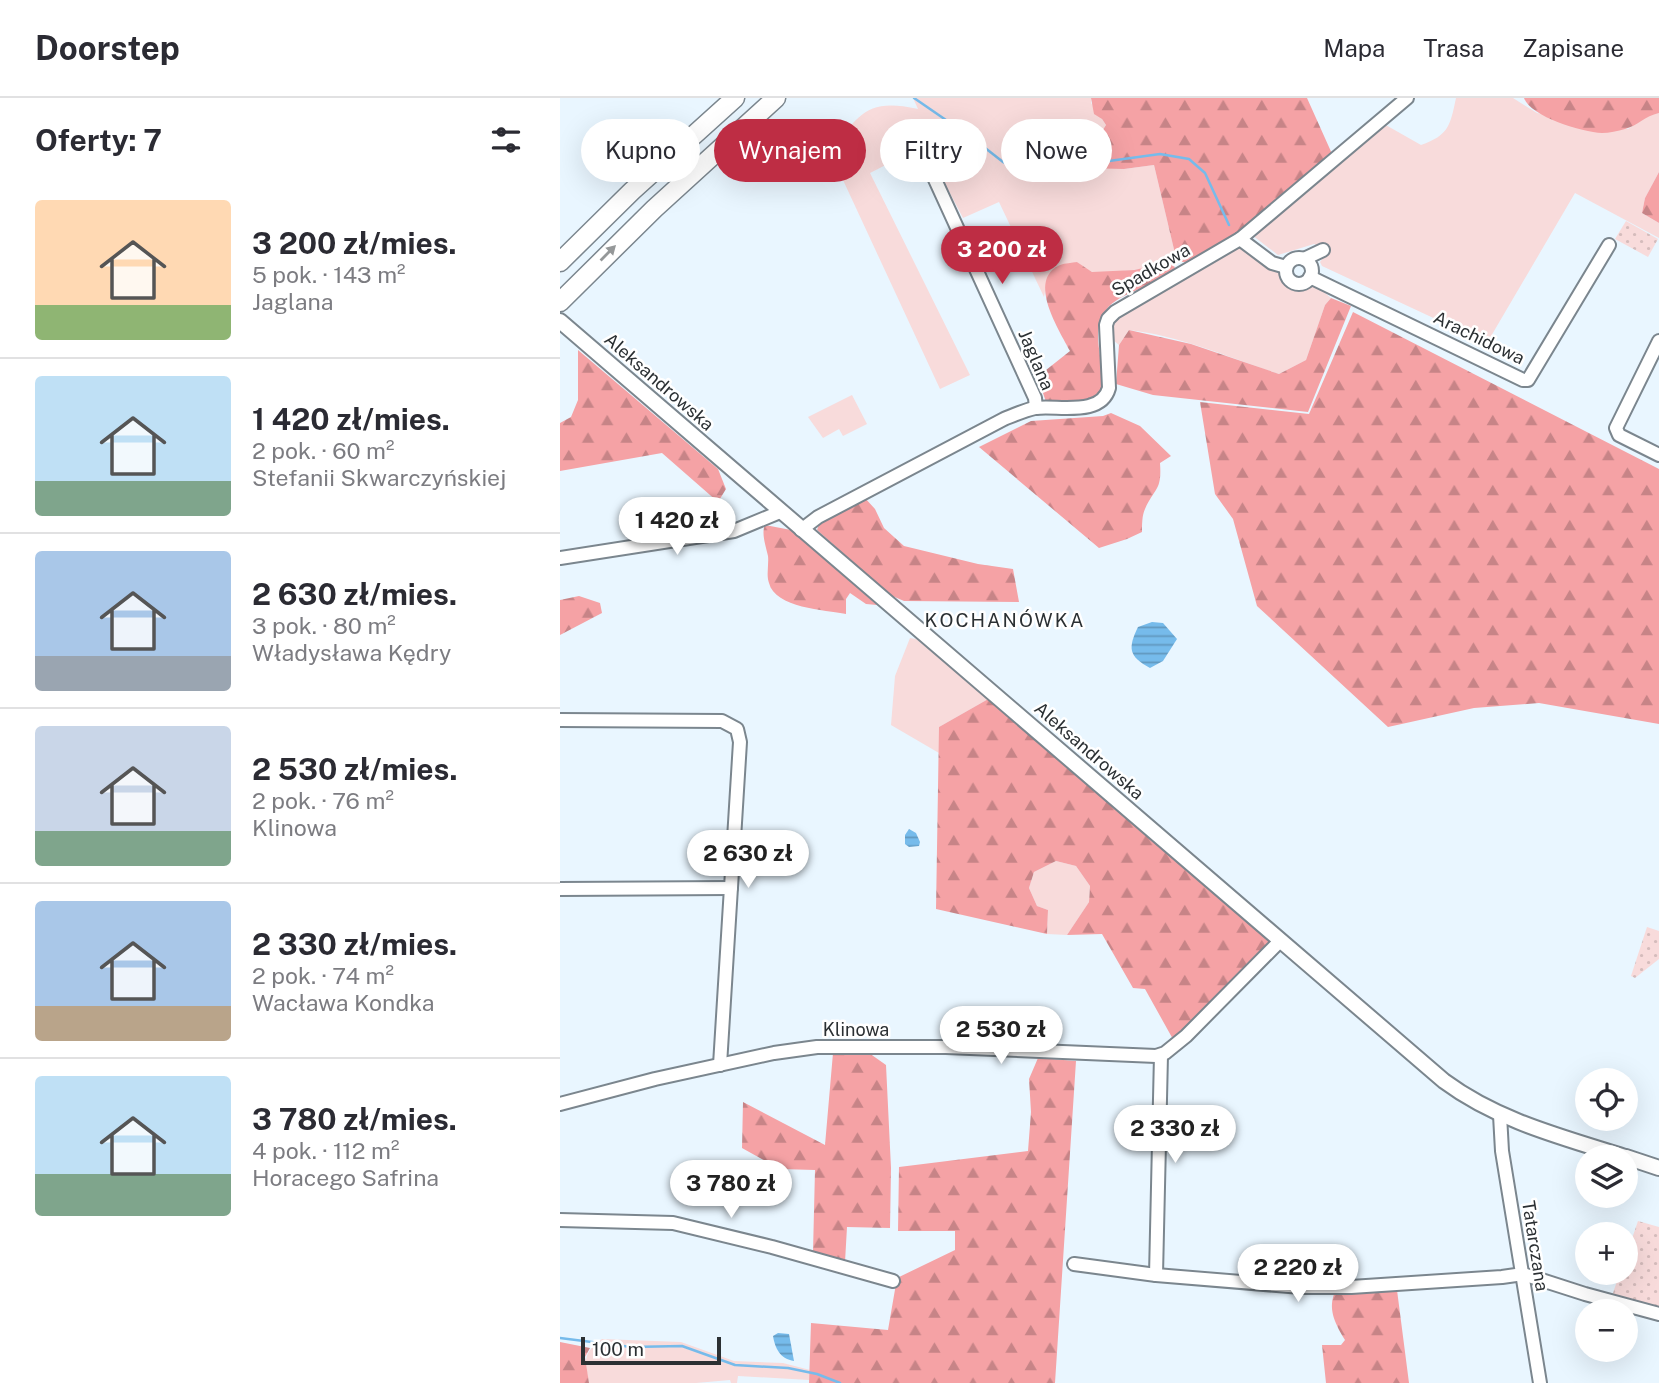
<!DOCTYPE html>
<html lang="pl">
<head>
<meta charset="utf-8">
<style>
	:root { --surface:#fff; --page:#f2f2f3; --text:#2b2b33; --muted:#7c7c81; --line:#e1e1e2; --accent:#be2d44 }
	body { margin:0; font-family:"Public Sans",sans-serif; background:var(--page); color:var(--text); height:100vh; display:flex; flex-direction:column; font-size:26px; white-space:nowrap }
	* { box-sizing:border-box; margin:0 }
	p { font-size:23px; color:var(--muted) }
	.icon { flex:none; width:38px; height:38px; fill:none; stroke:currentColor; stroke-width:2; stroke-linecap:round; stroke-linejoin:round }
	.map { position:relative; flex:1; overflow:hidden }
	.panel { display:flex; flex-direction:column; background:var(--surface); width:560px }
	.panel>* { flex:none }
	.hud { position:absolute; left:21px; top:21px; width:665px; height:63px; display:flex; gap:14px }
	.controls { position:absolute; left:1015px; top:970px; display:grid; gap:14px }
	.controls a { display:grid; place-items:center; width:63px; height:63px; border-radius:50%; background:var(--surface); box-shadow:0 7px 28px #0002; font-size:35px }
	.scale { position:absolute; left:21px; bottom:18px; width:140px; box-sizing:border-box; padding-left:7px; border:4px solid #2b3033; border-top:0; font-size:19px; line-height:24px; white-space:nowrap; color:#2b3033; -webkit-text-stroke:5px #fff; paint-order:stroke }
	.price { position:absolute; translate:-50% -60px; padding:0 16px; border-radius:24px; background:#fff; color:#222; font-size:23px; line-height:46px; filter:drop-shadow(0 2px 4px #0008) }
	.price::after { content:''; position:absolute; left:50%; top:42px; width:21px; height:16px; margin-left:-10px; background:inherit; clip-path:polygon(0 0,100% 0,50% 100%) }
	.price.on { background:var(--accent); color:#fff }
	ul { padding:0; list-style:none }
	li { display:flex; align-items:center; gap:21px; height:175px; padding:0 35px }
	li+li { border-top:2px solid var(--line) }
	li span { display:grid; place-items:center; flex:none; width:196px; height:140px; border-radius:7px; color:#555 }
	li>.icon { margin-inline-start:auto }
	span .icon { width:84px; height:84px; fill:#fffc; stroke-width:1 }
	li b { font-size:30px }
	h2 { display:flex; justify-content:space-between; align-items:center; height:84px; padding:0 35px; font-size:30px }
	.pill { padding:0 24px; border-radius:32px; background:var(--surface); box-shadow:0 7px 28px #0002; font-size:24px; line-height:63px }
	.pill.on { background:var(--accent); color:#fff }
	header { display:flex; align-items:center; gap:42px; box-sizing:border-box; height:98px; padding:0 35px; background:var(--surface); border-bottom:2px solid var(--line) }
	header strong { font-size:33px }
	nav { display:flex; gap:38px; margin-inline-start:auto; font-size:24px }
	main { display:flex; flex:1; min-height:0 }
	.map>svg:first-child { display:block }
	.grass { fill:#f8dbdb }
	.forest { fill:url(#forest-firs) }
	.park { fill:url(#park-dots) }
	.water { fill:url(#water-rules) }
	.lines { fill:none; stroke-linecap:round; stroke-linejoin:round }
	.stream { stroke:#76bbeb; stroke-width:2.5 }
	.minor-casing { stroke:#7b868e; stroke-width:16 }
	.major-casing { stroke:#7b868e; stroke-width:18 }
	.highway-casing { stroke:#7b868e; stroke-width:21 }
	.minor { stroke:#fff; stroke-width:12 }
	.major { stroke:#fff; stroke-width:14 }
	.highway { stroke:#fff; stroke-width:18 }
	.oneway { fill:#959899 }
	.labels { text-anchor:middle; stroke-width:5; stroke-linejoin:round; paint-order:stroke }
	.street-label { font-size:18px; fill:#2b3033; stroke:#fff }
	.neighbourhood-label { font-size:19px; letter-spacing:2px; fill:#2b3033; stroke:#fff }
</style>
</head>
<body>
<header>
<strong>Doorstep</strong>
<nav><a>Mapa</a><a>Trasa</a><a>Zapisane</a></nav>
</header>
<main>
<section class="panel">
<h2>Oferty: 7<svg class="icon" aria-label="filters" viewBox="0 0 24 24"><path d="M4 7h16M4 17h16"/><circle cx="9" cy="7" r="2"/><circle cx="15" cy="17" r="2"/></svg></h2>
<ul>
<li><span style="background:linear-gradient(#ffd9b3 75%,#8fb573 0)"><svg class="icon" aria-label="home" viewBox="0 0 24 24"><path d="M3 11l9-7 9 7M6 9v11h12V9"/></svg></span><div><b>3 200 zł/mies.</b><p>5 pok. · 143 m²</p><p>Jaglana</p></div></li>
<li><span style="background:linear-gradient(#bfe0f5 75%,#7fa58c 0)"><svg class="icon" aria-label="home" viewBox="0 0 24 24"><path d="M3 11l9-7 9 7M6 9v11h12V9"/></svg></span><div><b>1 420 zł/mies.</b><p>2 pok. · 60 m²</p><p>Stefanii Skwarczyńskiej</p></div></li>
<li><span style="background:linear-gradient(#a9c7e8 75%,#9aa5b1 0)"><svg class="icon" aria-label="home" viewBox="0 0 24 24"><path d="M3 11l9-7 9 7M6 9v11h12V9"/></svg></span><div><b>2 630 zł/mies.</b><p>3 pok. · 80 m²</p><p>Władysława Kędry</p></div></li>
<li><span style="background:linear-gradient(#c9d6e8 75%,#7fa58c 0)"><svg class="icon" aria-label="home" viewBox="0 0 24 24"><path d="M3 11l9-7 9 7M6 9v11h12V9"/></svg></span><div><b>2 530 zł/mies.</b><p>2 pok. · 76 m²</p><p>Klinowa</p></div></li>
<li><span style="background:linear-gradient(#a9c7e8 75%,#b9a48a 0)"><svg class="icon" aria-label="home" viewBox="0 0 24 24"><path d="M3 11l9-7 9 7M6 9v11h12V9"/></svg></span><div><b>2 330 zł/mies.</b><p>2 pok. · 74 m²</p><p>Wacława Kondka</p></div></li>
<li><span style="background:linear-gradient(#bfe0f5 70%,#7fa58c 0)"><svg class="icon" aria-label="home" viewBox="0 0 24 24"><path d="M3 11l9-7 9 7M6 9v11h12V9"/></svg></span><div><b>3 780 zł/mies.</b><p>4 pok. · 112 m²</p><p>Horacego Safrina</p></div></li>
</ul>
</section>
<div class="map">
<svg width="1099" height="1285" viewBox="0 0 1099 1285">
	<defs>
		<pattern id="forest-firs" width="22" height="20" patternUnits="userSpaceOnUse" patternTransform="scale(1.75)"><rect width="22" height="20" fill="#f5a2a5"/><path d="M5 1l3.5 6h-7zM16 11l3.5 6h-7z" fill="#c78487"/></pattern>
		<pattern id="park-dots" width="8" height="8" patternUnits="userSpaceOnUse" patternTransform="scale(1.75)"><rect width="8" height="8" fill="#f8dbdb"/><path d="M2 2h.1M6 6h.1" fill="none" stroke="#d5bcbc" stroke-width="1.8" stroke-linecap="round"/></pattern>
		<pattern id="water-rules" width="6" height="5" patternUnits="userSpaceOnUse" patternTransform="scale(1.75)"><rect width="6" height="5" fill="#76bbeb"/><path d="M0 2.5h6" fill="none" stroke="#6198bf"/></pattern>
	</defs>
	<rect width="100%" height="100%" fill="#e9f6ff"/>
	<g class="grass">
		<path d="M353,0H531V5L546,27L540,36L529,42L564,71L594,67L617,164C608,168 542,177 532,174C527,172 521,167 517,164L488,178L484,199L439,104L403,120L374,65L353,53L310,75L410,277L380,291L270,54C300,16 306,0 358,11Z"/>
		<path d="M896,0H953L977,15L1068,31L1088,17L1099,15V74L1085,100L1082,115L1099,125V140L1015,95L927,245L762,168L760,164L764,159L760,149L754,146L718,157L692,137L824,26L861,47C889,37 890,28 896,0Z"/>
		<path d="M675,150H683L717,170L727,186L731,189H758L771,200L765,207L746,262L719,276C670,260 621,238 569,232L559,247L553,242L552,230L559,218Z"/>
		<path d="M292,297L307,326L283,338L279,331L263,340L248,319Z"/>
		<path d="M350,540L356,541L430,600L379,629V655L331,627L335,578Z"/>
		<path d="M496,763L516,768L530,788L529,804L507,837L487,836L488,812L477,808L469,790L474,774Z"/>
		<path d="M42,1241L121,1244L174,1263L223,1265L250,1272L249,1282L178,1278L177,1285H171L170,1282L136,1285H29C25,1262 22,1256 42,1241Z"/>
	</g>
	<g class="forest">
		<path d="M531,0H747L773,58L673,138L629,164H617L594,67L564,71L524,70C516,41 534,47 546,27L542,21L534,16Z"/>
		<path d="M964,0H1099V15C1085,18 1077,28 1065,31C1058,33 1049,35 1042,35C1022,34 971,19 964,0Z"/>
		<path d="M1099,74V125L1082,115L1085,100Z"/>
		<path d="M517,164L532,174L574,172L602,166H613L615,170C597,189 560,193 546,212C529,235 545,261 542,286C542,293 536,299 529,302C517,306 499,303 486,304L480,286L481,276L510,253C500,233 466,182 500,167C505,165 512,165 517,164Z"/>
		<path d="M771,200L791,208L748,314L593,297L556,286L559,247L569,232L631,246L719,276L746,262L765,207Z"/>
		<path d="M793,214L1099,371V626L979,605L914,610L828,629L697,508L673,421L655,396L640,304L749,316Z"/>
		<path d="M18,252L158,371L166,391L158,404L102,355L0,373V325L11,319L18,302Z"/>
		<path d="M551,315L580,328L611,358L600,365C602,393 595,389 585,411C582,417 582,427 582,434L567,441L539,450L419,349L471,323L543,318Z"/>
		<path d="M304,399L315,411L324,430L344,448L418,466L453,471L459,504L344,503L330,497L257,432L260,423Z"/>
		<path d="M205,427L231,432L317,507L306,506L290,495L286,501V516C265,512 215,510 209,485C206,477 209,467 208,458C206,449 201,435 205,427Z"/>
		<path d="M19,498L40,505L42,515L0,537V502Z"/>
		<path d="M430,600L714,844L614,943L585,891L573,890L542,836L507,837L529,804L530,788L516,768L496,763L474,774L469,790L477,808L488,812L487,836L376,811L379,629Z"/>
		<path d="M273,955H309L326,967L331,1070L330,1130L287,1129L285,1164L253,1154L255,1072L220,1071L182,1050L183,1004L265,1047Z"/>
		<path d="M478,960L516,963L495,1285H249L251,1225L328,1232L337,1180L395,1152V1133H338L339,1069L468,1053L471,1014L469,981Z"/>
		<path d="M837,1192L849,1285H766L762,1247H781L785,1242C776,1227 768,1213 774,1196Z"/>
		<path d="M0,1244L30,1250L25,1259L29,1285H0Z"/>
	</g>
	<g class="park">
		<path d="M1066,123L1098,141L1088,159L1055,141Z"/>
		<path d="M1087,829L1099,833V861L1075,880L1071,878Z"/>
		<path d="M1078,1123L1099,1129V1213L1052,1198L1060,1174H1066V1158Z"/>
	</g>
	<g class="water">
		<path d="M592,524L603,525L617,541L603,563L590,570C568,558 568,550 578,529Z"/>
		<path d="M349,731L356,735L360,744L359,748L349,749L345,746V737Z"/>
		<path d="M218,1235L229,1236L234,1263C220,1261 215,1250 213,1238Z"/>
	</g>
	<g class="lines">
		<g class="stream">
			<path d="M354,0L415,42L443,64L469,74L600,56L629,61L645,75L669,127"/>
			<path d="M0,1240L71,1249L122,1248L175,1267L228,1270L257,1276L280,1285"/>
		</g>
		<defs>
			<g id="minor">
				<path d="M372,75L475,300L476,310"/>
				<path d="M680,141L712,165L726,169"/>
				<circle cx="739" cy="173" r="13"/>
				<path d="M744,161L763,152"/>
				<path d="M750,179L963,282H968L1049,147"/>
				<path d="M1099,243L1056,330L1059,337L1099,357"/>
				<path d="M241,432L258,419L444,321C454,317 465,312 475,310C498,307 541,319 549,290L546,227L548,221L555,214L680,141L847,0"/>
				<path d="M0,460L174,433L220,414"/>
				<path d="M0,622L162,623L177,631L180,644L160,967"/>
				<path d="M0,791L171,790"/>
				<path d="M0,1006L95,981L214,955L257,949H386L596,958L605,955L626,938L720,843"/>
				<path d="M940,1017L942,1053L980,1285"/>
				<path d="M0,1122L113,1125L212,1149L333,1183"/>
				<path d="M514,1166L596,1177L741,1189H791L942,1179L963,1176L1025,1196L1099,1216"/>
				<path d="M596,1177L601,957"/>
			</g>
			<g id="major">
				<path d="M0,223L884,983C938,1023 1002,1039 1065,1059"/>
				<path d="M1066,1059L1099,1070"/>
			</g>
			<g id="highway">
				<path d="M0,164L72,93L175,0"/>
				<path d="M0,204L94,111L216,0"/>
			</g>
		</defs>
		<use href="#minor" class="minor-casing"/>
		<use href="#major" class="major-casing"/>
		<use href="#highway" class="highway-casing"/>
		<use href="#minor" class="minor"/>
		<use href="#major" class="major"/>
		<use href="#highway" class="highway"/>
	</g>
	<defs><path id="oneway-solid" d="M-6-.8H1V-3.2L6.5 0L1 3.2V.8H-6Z" transform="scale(1.75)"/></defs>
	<use class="oneway" href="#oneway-solid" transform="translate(48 155) rotate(-45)"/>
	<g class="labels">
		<g class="street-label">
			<text transform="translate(591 172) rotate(-30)" y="6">Spadkowa</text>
			<text transform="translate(919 240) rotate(26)" y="6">Arachidowa</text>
			<text transform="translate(476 262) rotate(67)" y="6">Jaglana</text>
			<text transform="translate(99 284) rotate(41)" y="6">Aleksandrowska</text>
			<text transform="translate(529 653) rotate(41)" y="6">Aleksandrowska</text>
			<text x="296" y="938">Klinowa</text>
			<text transform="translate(975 1148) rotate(81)" y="6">Tatarczana</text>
		</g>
		<g class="neighbourhood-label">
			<text x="445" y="529">KOCHANÓWKA</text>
		</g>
	</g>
</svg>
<div class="controls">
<a><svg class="icon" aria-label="locate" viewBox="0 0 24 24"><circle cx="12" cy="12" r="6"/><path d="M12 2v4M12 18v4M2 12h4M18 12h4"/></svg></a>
<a><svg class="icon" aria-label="layers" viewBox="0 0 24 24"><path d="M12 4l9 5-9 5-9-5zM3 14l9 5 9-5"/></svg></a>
<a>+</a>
<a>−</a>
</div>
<div class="scale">100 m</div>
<b class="price on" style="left:442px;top:188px">3 200 zł</b>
<b class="price" style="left:117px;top:459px">1 420 zł</b>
<b class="price" style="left:188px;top:792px">2 630 zł</b>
<b class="price" style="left:441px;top:968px">2 530 zł</b>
<b class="price" style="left:615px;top:1067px">2 330 zł</b>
<b class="price" style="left:171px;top:1122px">3 780 zł</b>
<b class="price" style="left:738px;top:1206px">2 220 zł</b>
<div class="hud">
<a class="pill">Kupno</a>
<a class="pill on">Wynajem</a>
<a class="pill">Filtry</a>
<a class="pill">Nowe</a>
</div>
</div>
</main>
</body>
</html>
